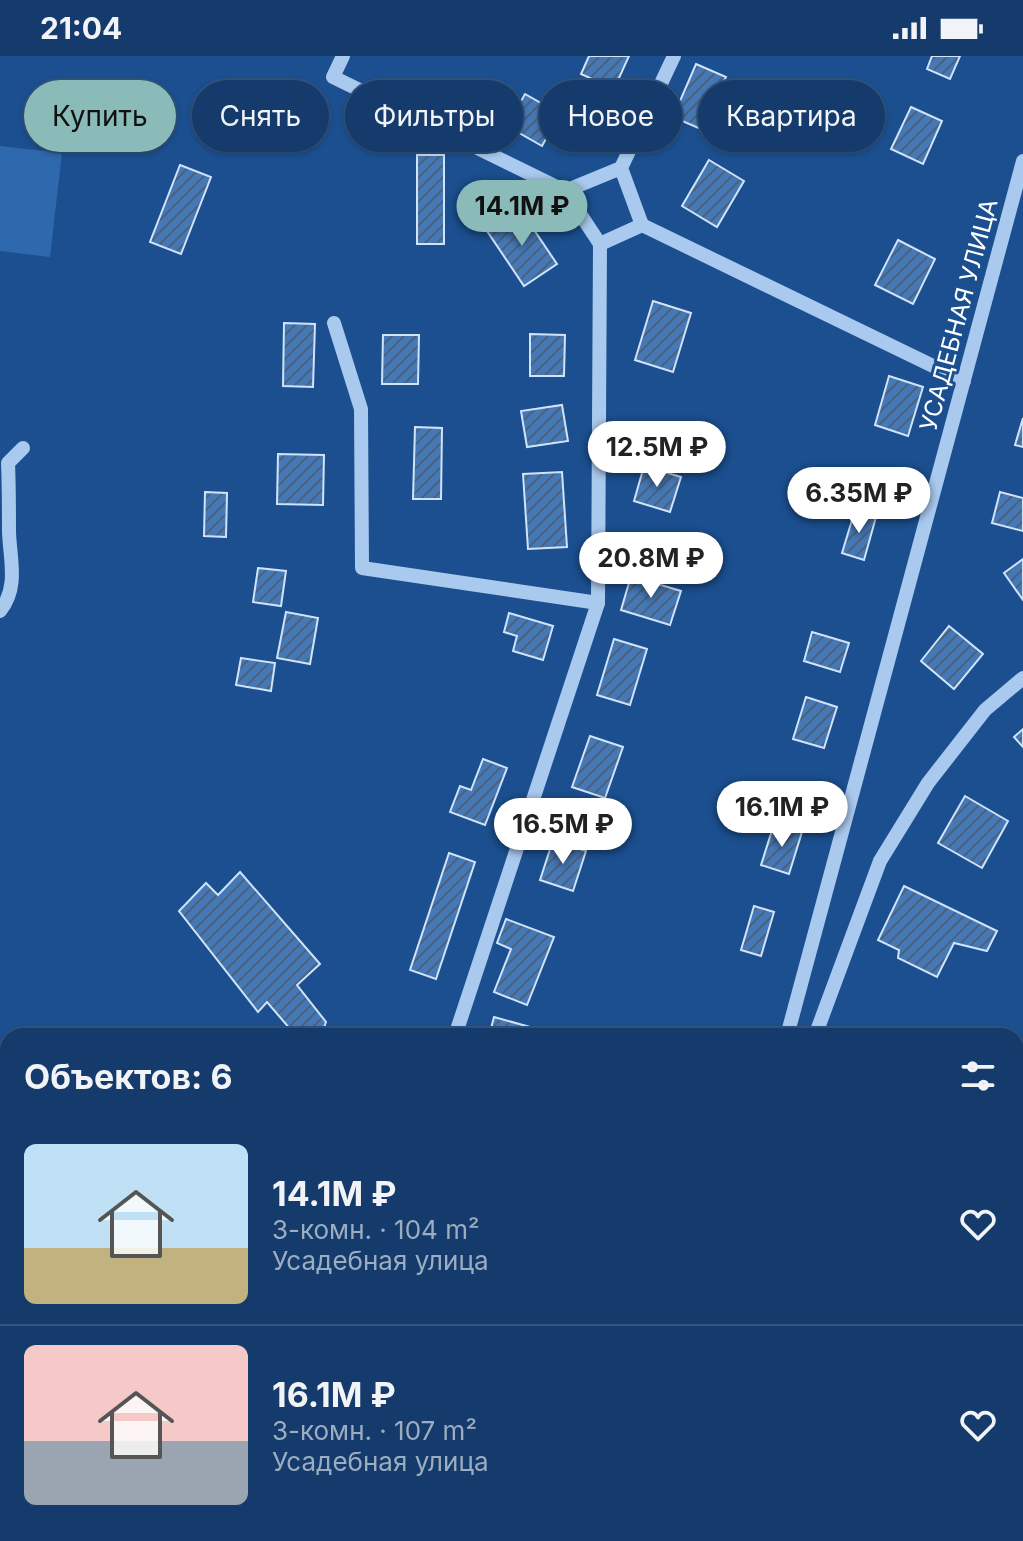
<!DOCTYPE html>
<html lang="ru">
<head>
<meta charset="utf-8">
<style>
	:root { --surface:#143b6b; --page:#214673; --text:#f1f3f6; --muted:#9dadc1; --line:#33557e; --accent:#8bbbb9 }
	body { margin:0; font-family:Inter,sans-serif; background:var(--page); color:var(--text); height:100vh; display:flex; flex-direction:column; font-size:30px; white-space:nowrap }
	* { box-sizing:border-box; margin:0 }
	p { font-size:26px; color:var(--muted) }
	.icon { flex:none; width:44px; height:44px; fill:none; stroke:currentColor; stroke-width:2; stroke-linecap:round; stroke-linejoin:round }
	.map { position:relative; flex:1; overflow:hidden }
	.panel { position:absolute; left:0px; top:972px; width:1024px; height:514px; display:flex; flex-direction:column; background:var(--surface); border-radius:24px 24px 0 0; box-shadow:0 2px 6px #0004,0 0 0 2px var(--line) }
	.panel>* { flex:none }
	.top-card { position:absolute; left:24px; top:24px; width:976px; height:72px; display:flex; gap:16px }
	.price { position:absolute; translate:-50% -68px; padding:0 18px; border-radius:28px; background:#fff; color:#222; font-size:26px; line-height:52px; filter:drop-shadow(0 2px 4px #0008) }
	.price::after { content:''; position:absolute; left:50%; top:48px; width:24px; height:18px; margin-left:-12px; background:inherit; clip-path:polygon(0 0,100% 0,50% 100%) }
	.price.selected { background:var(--accent); color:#111 }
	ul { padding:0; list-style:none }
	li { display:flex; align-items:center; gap:24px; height:200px; padding:0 24px }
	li+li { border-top:2px solid var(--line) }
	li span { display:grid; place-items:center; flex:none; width:224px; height:160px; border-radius:12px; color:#555 }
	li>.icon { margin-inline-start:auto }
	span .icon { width:96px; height:96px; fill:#fffc; stroke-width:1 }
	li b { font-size:34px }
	h2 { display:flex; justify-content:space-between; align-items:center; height:96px; padding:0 24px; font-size:34px }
	.chip { padding:0 28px; border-radius:36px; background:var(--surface); box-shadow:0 2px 6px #0004,0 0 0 2px var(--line); font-size:28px; line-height:72px }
	.chip.selected { background:var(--accent); color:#111 }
	.status { display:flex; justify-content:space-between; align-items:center; height:56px; padding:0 40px; background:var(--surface); direction:ltr }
	.status svg { height:22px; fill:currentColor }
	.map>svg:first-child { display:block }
	.grass { fill:url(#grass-tufts) }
	.garden { fill:#2e69ad }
	.water { fill:url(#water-waves); stroke:#9cc4f0; stroke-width:2 }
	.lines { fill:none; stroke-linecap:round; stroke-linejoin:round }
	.stream { stroke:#9cc4f0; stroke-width:5 }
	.building { fill:url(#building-hatch); stroke:#cfe3fa; stroke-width:2 }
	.path { stroke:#a9c9ee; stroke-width:3; stroke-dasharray:4 6; stroke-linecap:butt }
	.minor { stroke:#a9c9ee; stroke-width:14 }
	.labels { text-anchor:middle; stroke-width:6; stroke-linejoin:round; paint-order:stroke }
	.street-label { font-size:24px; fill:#fff; stroke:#1b4f8f }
</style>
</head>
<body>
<div class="status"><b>21:04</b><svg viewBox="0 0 49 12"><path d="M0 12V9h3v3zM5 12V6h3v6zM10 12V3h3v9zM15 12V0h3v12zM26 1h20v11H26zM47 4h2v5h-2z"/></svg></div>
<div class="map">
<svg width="1023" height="1485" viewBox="0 0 1023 1485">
	<defs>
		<pattern id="grass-tufts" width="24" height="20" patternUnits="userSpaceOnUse" patternTransform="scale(2)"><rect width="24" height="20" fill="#2e69ad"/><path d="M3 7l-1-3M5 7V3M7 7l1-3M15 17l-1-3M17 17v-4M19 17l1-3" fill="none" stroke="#4d80b9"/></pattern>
		<pattern id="water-waves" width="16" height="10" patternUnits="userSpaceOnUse" patternTransform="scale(2)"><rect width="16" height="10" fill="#3c6290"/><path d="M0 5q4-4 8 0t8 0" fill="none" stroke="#597aa1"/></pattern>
		<pattern id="building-hatch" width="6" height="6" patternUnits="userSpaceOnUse" patternTransform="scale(2)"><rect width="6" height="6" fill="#4478b7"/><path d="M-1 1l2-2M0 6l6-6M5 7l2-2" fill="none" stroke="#486282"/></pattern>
	</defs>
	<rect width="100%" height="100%" fill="#1b4f8f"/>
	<path class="grass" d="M8,1182V1478H634L630,1485H0V1183Z"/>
	<path class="garden" d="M0,90L62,97L50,201L0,195Z"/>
	<path class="water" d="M806,1478H884L889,1485H809Z"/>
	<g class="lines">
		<path class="stream" d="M0,1239L8,1235"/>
	</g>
	<g class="building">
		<path d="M589,0H629L614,33L581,18Z"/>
		<path d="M932,0H960L950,23L927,13Z"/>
		<path d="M696,8L726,21L703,74L673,61Z"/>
		<path d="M525,38L560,58L542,90L507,70Z"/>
		<path d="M911,51L942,65L923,108L891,93Z"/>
		<rect x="417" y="99" width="27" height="89"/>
		<path d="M709,104L744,125L717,171L682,150Z"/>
		<path d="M180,109L211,121L181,198L150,186Z"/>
		<path d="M520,153L557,208L524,230L487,175Z"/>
		<path d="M898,184L935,203L913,248L875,229Z"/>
		<path d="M653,245L691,257L673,316L635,304Z"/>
		<path d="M284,267L315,268L313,331L283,330Z"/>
		<path d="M530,278L565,279L564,320H530Z"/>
		<path d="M383,279H419L418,328H382Z"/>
		<path d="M889,320L923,331L908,380L875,369Z"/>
		<path d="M562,349L568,385L527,391L521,355Z"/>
		<path d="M1023,362V391L1015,389Z"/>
		<path d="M415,371L442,372L441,443H413Z"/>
		<path d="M278,398L324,399L323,449L277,448Z"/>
		<path d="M644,410L681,421L670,456L634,445Z"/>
		<path d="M562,416L567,491L528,493L523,418Z"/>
		<path d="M205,436L227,437L226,481L204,480Z"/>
		<path d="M1000,436L1023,442V475L992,467Z"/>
		<path d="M855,454L876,461L864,504L842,497Z"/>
		<path d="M1023,503V544L1004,517Z"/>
		<path d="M258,512L286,515L281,550L253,546Z"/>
		<path d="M631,520L681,535L670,569L621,554Z"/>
		<path d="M286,556L318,562L310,608L277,602Z"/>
		<path d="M509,557L553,570L543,604L513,595L517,580L504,576Z"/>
		<path d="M949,570L983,598L954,633L921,605Z"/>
		<path d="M812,576L849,587L840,616L804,605Z"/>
		<path d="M614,583L647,593L630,649L597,639Z"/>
		<path d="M241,602L275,607L271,635L236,629Z"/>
		<path d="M806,641L837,651L824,692L793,683Z"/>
		<path d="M1023,673V691L1014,681Z"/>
		<path d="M590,680L623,691L605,742L572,731Z"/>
		<path d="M483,703L507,712L485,769L450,756L460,730L471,734Z"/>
		<path d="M965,740L1008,765L982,812L938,787Z"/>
		<path d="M774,768L802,776L789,818L761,809Z"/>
		<path d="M553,784L586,795L573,835L540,824Z"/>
		<path d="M449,797L475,806L436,923L410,914Z"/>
		<path d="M240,816L320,908L297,929L326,966L322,977L323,980H289L291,974L267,946L258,956L179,855L206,827L218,839Z"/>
		<path d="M904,830L997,875L987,895L954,887L937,921L898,902L899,894L878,884Z"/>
		<path d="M754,850L774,856L761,900L741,894Z"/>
		<path d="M506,863L554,881L527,949L494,936L511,893L497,887Z"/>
		<path d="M494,961L548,976L547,980H489Z"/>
		<path d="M1016,1034L1023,1035V1062L1021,1061L1018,1082Z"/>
		<rect x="1016" y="1150" width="7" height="46"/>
	</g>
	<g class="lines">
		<path class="path" d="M269,1485L271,1478"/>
		<g class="minor">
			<path d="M343,0L333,21L565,135"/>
			<path d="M621,112L642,169L600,188L565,135L621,112L674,0"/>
			<path d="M642,169L964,325"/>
			<path d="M334,267L361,353L362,512L598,547"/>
			<path d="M0,555C19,531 10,504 9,476C9,453 9,430 8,407L23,392"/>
			<path d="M455,980L598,547L600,188"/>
			<path d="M787,980L1023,105"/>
			<path d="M815,980L880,805L928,727L985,654L1023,622"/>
			<path d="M1016,1107L1023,1108"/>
			<path d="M0,1157L8,1155"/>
			<path d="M653,1485L655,1478"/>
		</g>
	</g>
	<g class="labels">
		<g class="street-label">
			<text transform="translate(959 259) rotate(-75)" y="8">УСАДЕБНАЯ УЛИЦА</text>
		</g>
	</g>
</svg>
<b class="price selected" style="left:522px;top:192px">14.1M ₽</b>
<b class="price" style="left:657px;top:433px">12.5M ₽</b>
<b class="price" style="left:859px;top:479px">6.35M ₽</b>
<b class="price" style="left:651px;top:544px">20.8M ₽</b>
<b class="price" style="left:782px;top:793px">16.1M ₽</b>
<b class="price" style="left:563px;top:810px">16.5M ₽</b>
<div class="top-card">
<a class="chip selected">Купить</a>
<a class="chip">Снять</a>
<a class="chip">Фильтры</a>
<a class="chip">Новое</a>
<a class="chip">Квартира</a>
</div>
<section class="panel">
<h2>Объектов: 6<svg class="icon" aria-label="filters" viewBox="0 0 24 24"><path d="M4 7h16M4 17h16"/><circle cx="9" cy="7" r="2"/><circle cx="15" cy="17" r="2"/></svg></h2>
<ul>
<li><span style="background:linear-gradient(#bfe0f5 65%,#c2b280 0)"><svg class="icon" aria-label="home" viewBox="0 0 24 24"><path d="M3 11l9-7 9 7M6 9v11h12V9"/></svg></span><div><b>14.1M ₽</b><p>3-комн. · 104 m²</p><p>Усадебная улица</p></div><svg class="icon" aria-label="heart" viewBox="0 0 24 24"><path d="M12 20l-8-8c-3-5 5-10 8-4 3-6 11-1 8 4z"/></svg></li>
<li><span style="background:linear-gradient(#f6c9c9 60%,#9aa5b1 0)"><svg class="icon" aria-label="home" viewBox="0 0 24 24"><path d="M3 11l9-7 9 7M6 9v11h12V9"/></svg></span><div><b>16.1M ₽</b><p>3-комн. · 107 m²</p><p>Усадебная улица</p></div><svg class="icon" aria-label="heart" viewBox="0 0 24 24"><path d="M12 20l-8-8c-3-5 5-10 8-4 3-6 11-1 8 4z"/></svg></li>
</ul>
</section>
</div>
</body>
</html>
